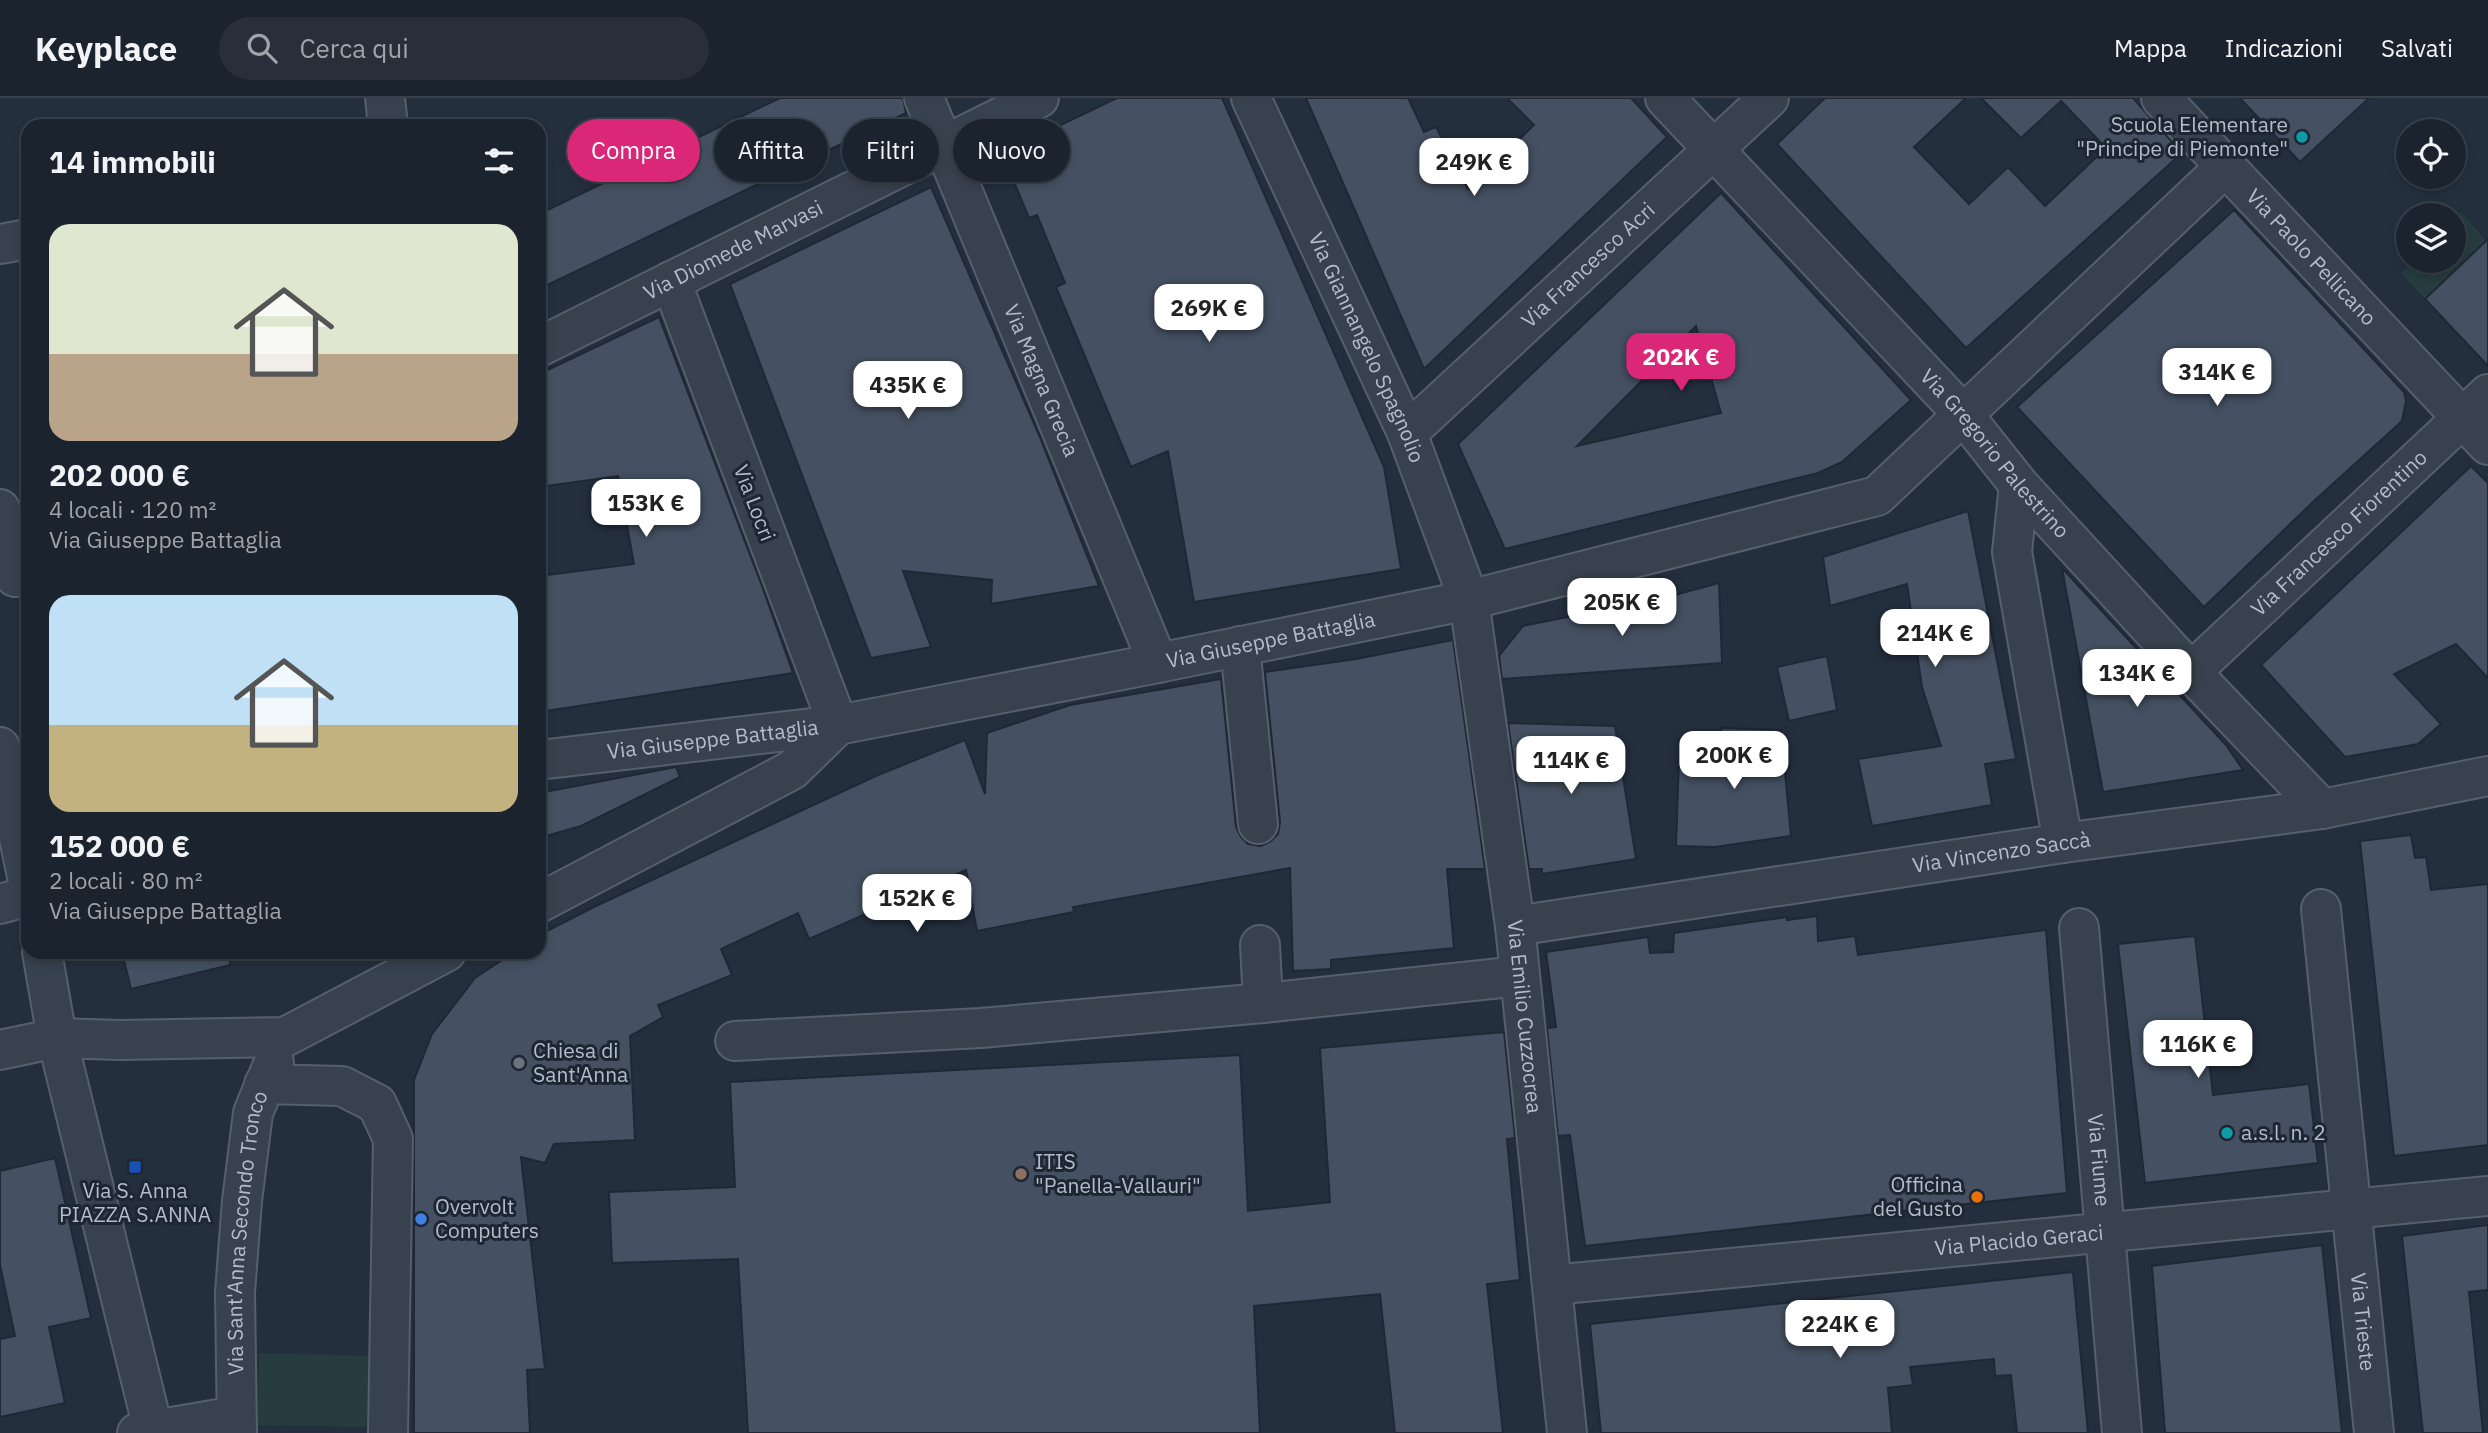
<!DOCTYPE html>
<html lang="it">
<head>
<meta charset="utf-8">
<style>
	:root { --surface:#1b232e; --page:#282f3a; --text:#f1f3f6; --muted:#a0a4aa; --line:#39404a; --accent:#db2777 }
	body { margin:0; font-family:"IBM Plex Sans",sans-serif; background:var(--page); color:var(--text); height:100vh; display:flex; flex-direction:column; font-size:26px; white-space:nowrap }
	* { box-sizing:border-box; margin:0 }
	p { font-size:23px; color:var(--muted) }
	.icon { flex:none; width:38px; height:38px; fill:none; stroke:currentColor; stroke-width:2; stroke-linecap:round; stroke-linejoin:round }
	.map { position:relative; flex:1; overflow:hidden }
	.panel { position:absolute; left:21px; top:21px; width:525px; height:840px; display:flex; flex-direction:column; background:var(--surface); border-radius:21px; box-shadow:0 4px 10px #0003,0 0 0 2px var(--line) }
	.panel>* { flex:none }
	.guide { position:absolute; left:567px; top:21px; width:665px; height:63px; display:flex; gap:14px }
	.controls { position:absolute; left:2396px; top:21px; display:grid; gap:14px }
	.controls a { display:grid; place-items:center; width:70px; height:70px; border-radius:50%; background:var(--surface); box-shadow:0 4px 10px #0003,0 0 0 2px var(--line); font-size:35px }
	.price { position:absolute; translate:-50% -60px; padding:0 16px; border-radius:14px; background:#fff; color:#222; font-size:23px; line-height:46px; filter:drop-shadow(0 2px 4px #0008) }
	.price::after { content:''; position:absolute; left:50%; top:42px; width:21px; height:16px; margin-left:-10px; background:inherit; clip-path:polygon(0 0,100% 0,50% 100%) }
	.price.current { background:var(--accent); color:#fff }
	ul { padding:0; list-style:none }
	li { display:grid; align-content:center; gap:14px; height:371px; padding:0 28px }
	li span { display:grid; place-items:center; height:217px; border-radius:21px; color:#555 }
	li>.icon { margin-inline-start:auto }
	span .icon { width:126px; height:126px; fill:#fffc; stroke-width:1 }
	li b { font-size:30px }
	h2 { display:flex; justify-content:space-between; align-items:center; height:84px; padding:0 28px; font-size:30px }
	.tag { padding:0 24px; border-radius:32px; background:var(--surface); box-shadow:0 4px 10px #0003,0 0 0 2px var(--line); font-size:24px; line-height:63px }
	.tag.current { background:var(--accent); color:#fff }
	header { display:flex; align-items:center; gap:42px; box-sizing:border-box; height:98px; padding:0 35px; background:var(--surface); border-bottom:2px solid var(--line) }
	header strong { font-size:33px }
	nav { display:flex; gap:38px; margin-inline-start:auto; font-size:24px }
	.search { width:490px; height:63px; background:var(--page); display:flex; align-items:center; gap:18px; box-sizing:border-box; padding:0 24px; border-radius:38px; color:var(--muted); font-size:26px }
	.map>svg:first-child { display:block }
	.green { fill:#263c3f }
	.building { fill:#455162; stroke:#1f2835; stroke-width:2; fill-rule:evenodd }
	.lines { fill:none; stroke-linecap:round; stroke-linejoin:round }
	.minor-casing { stroke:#565f6c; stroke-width:42 }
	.minor { stroke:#38414e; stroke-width:38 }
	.culture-dot { fill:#0f9aa8; stroke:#1d2633; stroke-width:2.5 }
	.worship-dot { fill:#6b7280; stroke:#1d2633; stroke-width:2.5 }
	.transit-dot { fill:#1a4fb4; stroke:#1d2633; stroke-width:2.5 }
	.education-dot { fill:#8d6e63; stroke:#1d2633; stroke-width:2.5 }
	.food-dot { fill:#e8710a; stroke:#1d2633; stroke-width:2.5 }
	.shop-dot { fill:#3f7fe0; stroke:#1d2633; stroke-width:2.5 }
	.labels { text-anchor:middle; stroke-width:6; stroke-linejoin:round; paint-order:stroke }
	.poi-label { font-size:21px; fill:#b4bcc9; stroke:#1d2633; text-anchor:start }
	.street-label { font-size:21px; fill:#b4bcc9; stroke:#1d2633 }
</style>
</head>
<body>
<header>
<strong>Keyplace</strong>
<div class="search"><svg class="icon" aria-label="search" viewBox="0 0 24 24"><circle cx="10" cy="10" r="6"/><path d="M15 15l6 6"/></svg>Cerca qui</div>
<nav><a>Mappa</a><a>Indicazioni</a><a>Salvati</a></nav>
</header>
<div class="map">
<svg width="2488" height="1335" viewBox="0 0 2488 1335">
	<rect width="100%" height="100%" fill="#242f3e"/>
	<g class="green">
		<path d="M2461,114L2486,143L2425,201L2401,175L2413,163H2454V122Z"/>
		<path d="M259,1255L371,1258L367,1329L258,1327Z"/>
	</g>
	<g class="building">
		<path d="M780,0H903L906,15L539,191V116Z"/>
		<path d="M1117,0H1222L1384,369L1401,471L1194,504L1168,353L1131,369L1056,189L1065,185L1037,117L1029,120L1002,55Z"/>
		<path d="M1306,0H1408L1424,34L1436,29L1468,91L1534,27L1507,0H1631L1667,39L1424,271Z"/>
		<path d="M1825,0H1966L1914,49L1969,106L2008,69L2045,108L2106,50L2061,3L2021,40L1981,0H2133L2182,55L1966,250L1777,46Z"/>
		<path d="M2240,0H2369L2300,64Z"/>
		<path d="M931,89L1039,337L1099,488L991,506L992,482L903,473L931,549L871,560L730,186Z"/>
		<path d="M1721,95L1911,302L1842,364L1818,375L1505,451L1458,346ZM1696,228L1721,315L1577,348Z"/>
		<path d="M2234,112L2404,294L2406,303L2402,323L2314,403L2204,509L2017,309Z"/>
		<path d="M2488,141V268L2425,201Z"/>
		<path d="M659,219L762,488L793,575L539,614V478L634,466L618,378L539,389V276Z"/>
		<path d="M2471,368L2488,385V580L2456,546L2394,576L2441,626L2418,646L2345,659L2261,567Z"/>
		<path d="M1968,413L2016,661L1985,666L1992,707L1872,728L1858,661L1941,648L1922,589L1907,486L1830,508L1823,459Z"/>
		<path d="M2062,470L2226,647L2243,672L2103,694Z"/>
		<path d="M1719,485L1722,565L1502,581L1499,558L1523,528L1667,499Z"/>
		<path d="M1453,542L1485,771H1447L1454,850L1331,862V871L1293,873L1290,770L1073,809L1074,814L977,833L966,772L809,841L798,815L721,851L732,877L658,907L663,919L630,938L635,1042L554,1046L545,1065L521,1059L545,1271L527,1272L530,1335H414V982L432,936L475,880L514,854H539V837L596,808L878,677L965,642L985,696L987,635L1070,607L1221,581L1236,729L1241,739L1248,746L1261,748L1271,743L1278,736L1280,724L1265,574L1356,561Z"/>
		<path d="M1827,558L1837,612L1789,623L1777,569Z"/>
		<path d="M1508,625L1615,628L1636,761L1542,776V771H1529Z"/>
		<path d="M1721,630L1781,632L1791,738L1715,749L1676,748L1679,661H1689L1690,647L1720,649Z"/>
		<path d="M676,669L680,679L581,728L539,740V695Z"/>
		<path d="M2411,737L2415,760L2426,759L2431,792L2488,786V1047L2394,1058L2360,743Z"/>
		<path d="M1817,818L1818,843L1855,838L1858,857L2046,832L2067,1095L1585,1148L1570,1037L1558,1038L1547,930L1556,929L1546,854L1648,839L1650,855L1673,854L1674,835L1787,819V822Z"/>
		<path d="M2195,838L2213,997L2309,986L2318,1065L2145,1085L2118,846Z"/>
		<path d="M122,854H229L230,867L131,891Z"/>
		<path d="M1504,934L1515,1040L1507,1041L1520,1182L1487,1186L1503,1335H1395L1380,1196L1254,1208L1260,1335H748L738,1161L612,1165L609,1094L735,1089L730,984L1240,957L1248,1113L1330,1104L1320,950Z"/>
		<path d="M55,1060L91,1220L49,1229L65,1305L0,1319V1241L15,1238L0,1167V1073Z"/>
		<path d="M2488,1127V1192L2469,1194L2483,1335H2423L2402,1138Z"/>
		<path d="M2322,1147L2342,1335H2165L2152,1168Z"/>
		<path d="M2073,1174L2088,1335H2017L2011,1277L1995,1278L1994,1261L1910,1269L1913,1287L1888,1290L1892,1335H1601L1590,1226Z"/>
	</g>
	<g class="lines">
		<defs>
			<g id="minor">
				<path d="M385,0L388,28"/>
				<path id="s1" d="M924,0L1158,565"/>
				<path id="s2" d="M1251,0L1407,335L1469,502L1515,828L1567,1335"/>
				<path id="s3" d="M1665,0L1962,315L2019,387L2191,574L2322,711"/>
				<path id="s4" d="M2161,0L2488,347"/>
				<path d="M0,146L28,141"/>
				<path id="s5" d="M539,249L1039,0"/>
				<path id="s6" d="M1407,335L1769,0"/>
				<path d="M2019,387L2012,454L2063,745"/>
				<path d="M0,411L15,479"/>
				<path d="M1240,548L1258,726"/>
				<path id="s7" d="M2191,574L2488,296"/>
				<path d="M0,649L28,783"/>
				<path id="s8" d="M539,662L838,627L1158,565L1469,502L1877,398L2225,69"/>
				<path d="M539,805L792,672L838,627L671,183"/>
				<path d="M0,806L28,798"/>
				<path id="s9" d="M2321,811L2374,1335"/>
				<path id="s10" d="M1515,828L2063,745L2322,711L2488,678"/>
				<path id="s11" d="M2079,830L2122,1335"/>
				<path d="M1260,847L1263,905"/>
				<path d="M42,854L57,940L154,1335"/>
				<path d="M735,943L981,930L1263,905L1520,878"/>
				<path d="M0,952L57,940L120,942L285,939L446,854"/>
				<path d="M264,986L342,988L377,1006L393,1041L388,1335"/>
				<path id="s12" d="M1552,1187L2488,1098"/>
				<path d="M137,1335L236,1318"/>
				<path id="s13" d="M237,1335L235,1194L242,1103L253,1015L274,964"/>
			</g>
		</defs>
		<use href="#minor" class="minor-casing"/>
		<use href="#minor" class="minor"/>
	</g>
	<g class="culture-dot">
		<circle cx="2302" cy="39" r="7"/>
		<circle cx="2227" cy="1035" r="7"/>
	</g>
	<circle class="worship-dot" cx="519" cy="965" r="7"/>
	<rect class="transit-dot" x="128" y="1062" width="14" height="14" rx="3.5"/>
	<circle class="education-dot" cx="1021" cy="1076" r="7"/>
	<circle class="food-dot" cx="1977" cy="1099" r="7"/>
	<circle class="shop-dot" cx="421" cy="1121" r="7"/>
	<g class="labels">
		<g class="poi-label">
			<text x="2288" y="34" text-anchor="end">Scuola Elementare<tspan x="2288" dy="24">"Principe di Piemonte"</tspan></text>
			<text x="533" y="960">Chiesa di<tspan x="533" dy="24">Sant'Anna</tspan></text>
			<text x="2241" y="1042">a.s.l. n. 2</text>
			<text x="1035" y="1071">ITIS<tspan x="1035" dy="24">"Panella-Vallauri"</tspan></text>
			<text x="1963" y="1094" text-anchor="end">Officina<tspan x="1963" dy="24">del Gusto</tspan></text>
			<text x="135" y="1100" text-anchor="middle">Via S. Anna<tspan x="135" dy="24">PIAZZA S.ANNA</tspan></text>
			<text x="435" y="1116">Overvolt<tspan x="435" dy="24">Computers</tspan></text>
		</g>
		<g class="street-label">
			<text dy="7" stroke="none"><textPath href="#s5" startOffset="217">Via Diomede Marvasi</textPath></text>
			<text dy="7" stroke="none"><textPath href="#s4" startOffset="219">Via Paolo Pellicano</textPath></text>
			<text dy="7" stroke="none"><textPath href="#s6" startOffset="247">Via Francesco Acri</textPath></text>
			<text dy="7" stroke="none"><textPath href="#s2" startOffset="275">Via Giannangelo Spagnolio</textPath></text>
			<text dy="7" stroke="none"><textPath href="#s1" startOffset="306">Via Magna Grecia</textPath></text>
			<text dy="7" stroke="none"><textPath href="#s3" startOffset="485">Via Gregorio Palestrino</textPath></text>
			<text transform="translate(754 405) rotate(69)" y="7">Via Locri</text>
			<text dy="7" stroke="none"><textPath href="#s7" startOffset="203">Via Francesco Fiorentino</textPath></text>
			<text dy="7" stroke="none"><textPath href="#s8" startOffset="742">Via Giuseppe Battaglia</textPath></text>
			<text dy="7" stroke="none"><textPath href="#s8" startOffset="175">Via Giuseppe Battaglia</textPath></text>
			<text dy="7" stroke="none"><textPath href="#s10" startOffset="492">Via Vincenzo Saccà</textPath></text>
			<text dy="7" stroke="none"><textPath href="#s2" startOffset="968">Via Emilio Cuzzocrea</textPath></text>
			<text dy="7" stroke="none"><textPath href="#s11" startOffset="233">Via Fiume</textPath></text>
			<text dy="7" stroke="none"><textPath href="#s13" startOffset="201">Via Sant'Anna Secondo Tronco</textPath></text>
			<text dy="7" stroke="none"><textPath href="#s12" startOffset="469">Via Placido Geraci</textPath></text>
			<text dy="7" stroke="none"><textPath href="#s9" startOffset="415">Via Trieste</textPath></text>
		</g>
	</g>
</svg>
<div class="controls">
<a><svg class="icon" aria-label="locate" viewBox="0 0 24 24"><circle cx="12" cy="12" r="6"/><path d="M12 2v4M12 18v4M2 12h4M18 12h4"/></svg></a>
<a><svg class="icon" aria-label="layers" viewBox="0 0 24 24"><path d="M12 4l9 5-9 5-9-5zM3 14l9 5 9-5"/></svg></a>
</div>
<b class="price" style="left:1474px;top:100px">249K €</b>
<b class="price" style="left:1209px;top:246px">269K €</b>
<b class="price current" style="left:1681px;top:295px">202K €</b>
<b class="price" style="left:2217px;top:310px">314K €</b>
<b class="price" style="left:908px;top:323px">435K €</b>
<b class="price" style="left:646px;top:441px">153K €</b>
<b class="price" style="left:1622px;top:540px">205K €</b>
<b class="price" style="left:1935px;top:571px">214K €</b>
<b class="price" style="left:2137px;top:611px">134K €</b>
<b class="price" style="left:1734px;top:693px">200K €</b>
<b class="price" style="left:1571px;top:698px">114K €</b>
<b class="price" style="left:917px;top:836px">152K €</b>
<b class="price" style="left:2198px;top:982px">116K €</b>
<b class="price" style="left:1840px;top:1262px">224K €</b>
<div class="guide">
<a class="tag current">Compra</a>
<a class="tag">Affitta</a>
<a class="tag">Filtri</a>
<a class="tag">Nuovo</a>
</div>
<section class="panel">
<h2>14 immobili<svg class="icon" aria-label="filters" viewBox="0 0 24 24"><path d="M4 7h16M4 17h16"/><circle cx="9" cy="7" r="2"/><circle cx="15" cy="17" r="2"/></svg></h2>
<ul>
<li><span style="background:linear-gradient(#dfe7d0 60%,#b9a48a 0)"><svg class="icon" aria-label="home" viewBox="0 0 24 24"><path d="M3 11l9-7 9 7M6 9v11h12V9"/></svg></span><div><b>202 000 €</b><p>4 locali · 120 m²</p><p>Via Giuseppe Battaglia</p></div></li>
<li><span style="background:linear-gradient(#bfe0f5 60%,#c2b280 0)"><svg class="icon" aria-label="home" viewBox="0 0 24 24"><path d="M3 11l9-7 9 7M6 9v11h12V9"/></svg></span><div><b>152 000 €</b><p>2 locali · 80 m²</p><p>Via Giuseppe Battaglia</p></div></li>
</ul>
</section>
</div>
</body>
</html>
